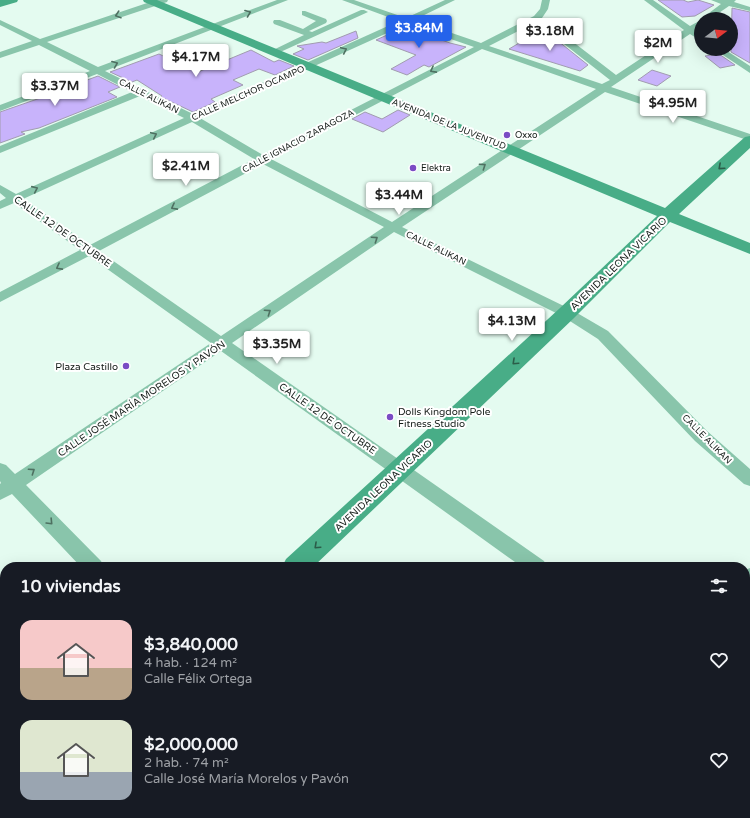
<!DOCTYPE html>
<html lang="es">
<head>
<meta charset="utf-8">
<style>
	:root { --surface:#171b24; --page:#242831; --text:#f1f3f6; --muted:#9ea1a6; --accent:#2563eb }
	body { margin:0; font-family:"Varela Round",sans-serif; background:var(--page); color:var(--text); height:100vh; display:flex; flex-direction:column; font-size:15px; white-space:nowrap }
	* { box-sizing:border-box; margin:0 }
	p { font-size:13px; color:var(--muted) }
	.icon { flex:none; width:22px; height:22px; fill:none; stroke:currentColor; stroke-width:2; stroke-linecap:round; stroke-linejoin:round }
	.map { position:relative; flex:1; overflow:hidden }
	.sheet { position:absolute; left:0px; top:562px; width:750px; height:256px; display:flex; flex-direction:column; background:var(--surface); border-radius:16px 16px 0 0; box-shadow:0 4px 16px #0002 }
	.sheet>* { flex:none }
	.needle { width:26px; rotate:74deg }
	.controls { position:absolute; left:694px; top:12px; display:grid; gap:8px }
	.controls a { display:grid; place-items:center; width:44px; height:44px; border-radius:50%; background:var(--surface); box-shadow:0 4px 16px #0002; font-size:20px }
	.price { position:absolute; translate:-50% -34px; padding:0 9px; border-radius:4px; background:#fff; color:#222; font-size:13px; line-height:26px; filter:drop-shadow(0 1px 2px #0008) }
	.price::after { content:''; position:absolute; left:50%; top:24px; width:12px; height:9px; margin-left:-6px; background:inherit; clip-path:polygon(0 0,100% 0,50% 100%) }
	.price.on { background:var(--accent); color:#fff }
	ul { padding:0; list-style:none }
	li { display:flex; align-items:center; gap:12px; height:100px; padding:0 20px }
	li span { display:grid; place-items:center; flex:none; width:112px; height:80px; border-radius:12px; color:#555 }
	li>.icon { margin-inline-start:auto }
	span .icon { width:48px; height:48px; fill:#fffc; stroke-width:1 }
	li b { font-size:17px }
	h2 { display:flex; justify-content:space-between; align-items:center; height:48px; padding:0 20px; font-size:17px }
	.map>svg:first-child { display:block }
	.building { fill:#c8b3fb; stroke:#a19caf }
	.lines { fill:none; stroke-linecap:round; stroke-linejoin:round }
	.street { fill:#89c5ab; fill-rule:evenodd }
	.secondary { fill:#48ad87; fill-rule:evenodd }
	.oneway { stroke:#4e7061 }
	.oneway2 { stroke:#2b5d49 }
	.poi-dot { fill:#7a4bc4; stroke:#fff; stroke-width:1.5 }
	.labels { text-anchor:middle; stroke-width:4; stroke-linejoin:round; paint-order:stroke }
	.far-street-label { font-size:9px; fill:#131b17; stroke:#fff }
	.far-poi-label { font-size:9px; fill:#131b17; stroke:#fff; text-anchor:start }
	.street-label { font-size:10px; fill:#131b17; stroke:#fff }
	.poi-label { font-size:10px; fill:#131b17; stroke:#fff; text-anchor:end }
</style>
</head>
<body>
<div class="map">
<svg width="750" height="818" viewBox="0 0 750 818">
	<rect width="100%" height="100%" fill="#e4fbf0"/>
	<g class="building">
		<path d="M658,0H683L688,2L698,0L714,5L695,16L682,17Z"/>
		<path d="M732,8L750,12V63L731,52Z"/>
		<path d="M405,27L450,43L466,47L429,67L424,65L407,75L391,69L416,55L376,40Z"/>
		<path d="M356,31L358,38L308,60L293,54L304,49L297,46L322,42L326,43Z"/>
		<path d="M539,35L558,41L588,65L580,71L509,49L531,36L534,37Z"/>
		<path d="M251,50L274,62L279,60L294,66L275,75L259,69L233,80L243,85L211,99L215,102L193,112L161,97L162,96L137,80L132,82L110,72L159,54L198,72Z"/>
		<path d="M719,54L735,65L720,68L705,56Z"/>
		<path d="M652,70L671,76L657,86L638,80Z"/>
		<path d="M98,76L120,87L108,92L117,97L39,128L21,132L25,134L0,143V112L72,87L71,86Z"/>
		<path d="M398,110L410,115L383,132L352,119L365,112L382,119Z"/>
	</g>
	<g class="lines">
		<g class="street">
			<path d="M156,0H168L167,2L47,42L98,67L277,0H288L105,71L193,114L399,21L342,0H354L406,18L445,0H455L414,20L481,43L534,16L540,9L542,0H550L548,9L542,18L616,75L684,30L644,0H653L690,26L701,20V26L695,30L701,34V41L690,34L611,87L750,134V141L605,92L402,227L572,310L608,331L707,431L750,469V486L744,484L695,441L598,339L562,316L394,232L232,343L544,561L547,567H522L221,351L26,485L101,561L104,567H81L12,494L0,500V484L1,483L0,481V463L6,465L15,474L211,343L89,256L0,302V292L80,250L14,203L0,209V201L6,198L0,193V185L16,194L184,118L140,96L0,153V146L132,92L97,74L0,111V105L90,71L39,45L0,58V52L32,41L0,25V20L40,39ZM536,22L610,80L602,84L489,46ZM407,24L474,47L263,155L200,118ZM482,49L596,89L392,222L271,159ZM192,122L254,159L90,245L23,199ZM263,164L384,227L221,336L99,251Z"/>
			<path d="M711,0H736L734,2L750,7V11L729,6L710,19H701L721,4Z"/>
			<path d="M361,10H364L368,12L276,54H270L269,52L304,35L274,24L273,22L274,20H280L303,29L316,21L302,15V11H305L326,19L327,21L326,23L309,31L312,32Z"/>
			<path d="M714,49H724L750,66V73Z"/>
			<path d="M750,568V589L745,591V570Z"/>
			<path d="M745,705L750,707V731L745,729Z"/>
			<path d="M323,813H350L352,818H325Z"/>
			<path d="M534,813H560L558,818H532Z"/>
		</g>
		<g class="secondary">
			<path d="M0,0H18L17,2L0,7Z"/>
			<path d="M143,0H157L665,208L745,137L750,136V148L679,214L750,243V254L670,222L574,318L313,567H282L286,559L560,308L657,216L144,2Z"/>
			<path d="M13,813H51L48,818H11Z"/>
		</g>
	</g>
	<defs><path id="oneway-chevron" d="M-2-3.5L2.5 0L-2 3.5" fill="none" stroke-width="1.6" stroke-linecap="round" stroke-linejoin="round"/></defs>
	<g class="oneway">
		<use href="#oneway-chevron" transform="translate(248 13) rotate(-21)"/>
		<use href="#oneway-chevron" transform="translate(118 15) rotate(162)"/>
		<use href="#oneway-chevron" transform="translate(344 50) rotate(-25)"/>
		<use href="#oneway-chevron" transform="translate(115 64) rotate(-21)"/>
		<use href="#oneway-chevron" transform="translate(433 70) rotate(152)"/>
		<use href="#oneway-chevron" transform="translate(154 135) rotate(-25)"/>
		<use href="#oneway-chevron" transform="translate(483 166) rotate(-34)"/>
		<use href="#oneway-chevron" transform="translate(35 189) rotate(-24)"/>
		<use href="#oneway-chevron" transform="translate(174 207) rotate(152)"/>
		<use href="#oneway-chevron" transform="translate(375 239) rotate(-34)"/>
		<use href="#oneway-chevron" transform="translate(59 267) rotate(152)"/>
		<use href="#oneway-chevron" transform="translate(268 312) rotate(-34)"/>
		<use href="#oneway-chevron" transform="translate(32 471) rotate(-34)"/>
		<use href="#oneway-chevron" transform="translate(50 522) rotate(46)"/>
	</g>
	<g class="oneway2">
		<use href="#oneway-chevron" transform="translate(721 167) rotate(138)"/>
		<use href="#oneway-chevron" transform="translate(515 362) rotate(137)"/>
		<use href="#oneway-chevron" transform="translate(317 546) rotate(137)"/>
	</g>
	<g class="poi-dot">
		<circle cx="507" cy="135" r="4"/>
		<circle cx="413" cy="168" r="4"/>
		<circle cx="126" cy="366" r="4"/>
		<circle cx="390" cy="417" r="4"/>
	</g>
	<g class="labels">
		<g class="far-street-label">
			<text transform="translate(248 93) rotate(-24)" y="3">CALLE MELCHOR OCAMPO</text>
			<text transform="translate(149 96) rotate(27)" y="3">CALLE ALIKAN</text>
			<text transform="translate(449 124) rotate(22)" y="3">AVENIDA DE LA JUVENTUD</text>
			<text transform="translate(298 141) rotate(-28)" y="3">CALLE IGNACIO ZARAGOZA</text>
			<text transform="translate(436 248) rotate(26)" y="3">CALLE ALIKAN</text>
			<text transform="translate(707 439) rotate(45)" y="3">CALLE ALIKAN</text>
		</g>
		<g class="far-poi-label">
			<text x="515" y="138">Oxxo</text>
			<text x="421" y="171">Elektra</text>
		</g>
		<g class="street-label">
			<text transform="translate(63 231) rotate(35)" y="4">CALLE 12 DE OCTUBRE</text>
			<text transform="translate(618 263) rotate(-44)" y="4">AVENIDA LEONA VICARIO</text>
			<text transform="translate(141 398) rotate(-34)" y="4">CALLE JOSÉ MARÍA MORELOS Y PAVÓN</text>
			<text transform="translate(328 418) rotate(35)" y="4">CALLE 12 DE OCTUBRE</text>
			<text transform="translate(383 485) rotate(-43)" y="4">AVENIDA LEONA VICARIO</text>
		</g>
		<g class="poi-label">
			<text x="118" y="370">Plaza Castillo</text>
			<text x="398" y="415" text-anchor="start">Dolls Kingdom Pole<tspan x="398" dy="12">Fitness Studio</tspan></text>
		</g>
	</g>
</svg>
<div class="controls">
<a><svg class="needle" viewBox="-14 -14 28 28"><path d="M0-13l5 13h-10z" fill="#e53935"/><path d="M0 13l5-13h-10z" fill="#9ea1a6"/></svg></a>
</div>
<b class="price on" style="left:419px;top:49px">$3.84M</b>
<b class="price" style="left:550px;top:52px">$3.18M</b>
<b class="price" style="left:658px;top:64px">$2M</b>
<b class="price" style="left:196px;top:78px">$4.17M</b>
<b class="price" style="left:55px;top:107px">$3.37M</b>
<b class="price" style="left:673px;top:124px">$4.95M</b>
<b class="price" style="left:186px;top:187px">$2.41M</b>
<b class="price" style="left:399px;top:216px">$3.44M</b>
<b class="price" style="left:512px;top:342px">$4.13M</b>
<b class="price" style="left:277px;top:365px">$3.35M</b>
<section class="sheet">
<h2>10 viviendas<svg class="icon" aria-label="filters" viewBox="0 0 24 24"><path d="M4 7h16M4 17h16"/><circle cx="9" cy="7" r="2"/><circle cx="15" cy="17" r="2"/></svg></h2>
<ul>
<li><span style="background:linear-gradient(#f6c9c9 60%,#b9a48a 0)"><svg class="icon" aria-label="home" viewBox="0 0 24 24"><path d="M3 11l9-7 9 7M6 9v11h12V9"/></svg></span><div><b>$3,840,000</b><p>4 hab. · 124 m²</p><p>Calle Félix Ortega</p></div><svg class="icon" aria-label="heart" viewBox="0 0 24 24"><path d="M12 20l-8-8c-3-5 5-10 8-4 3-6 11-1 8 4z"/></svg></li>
<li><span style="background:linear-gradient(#dfe7d0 65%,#9aa5b1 0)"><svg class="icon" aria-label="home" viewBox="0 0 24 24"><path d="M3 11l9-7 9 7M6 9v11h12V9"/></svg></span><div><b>$2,000,000</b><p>2 hab. · 74 m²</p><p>Calle José María Morelos y Pavón</p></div><svg class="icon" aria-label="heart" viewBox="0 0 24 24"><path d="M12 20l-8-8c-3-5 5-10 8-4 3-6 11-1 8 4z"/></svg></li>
</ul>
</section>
</div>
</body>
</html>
